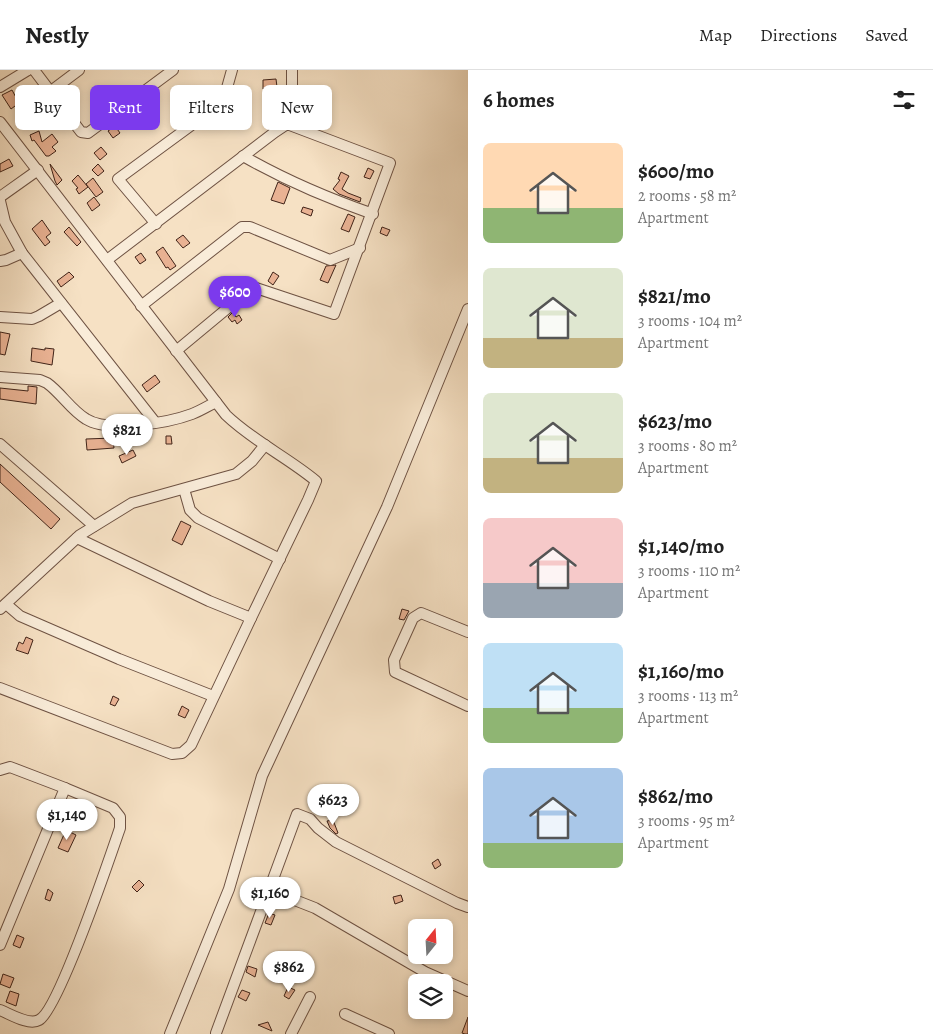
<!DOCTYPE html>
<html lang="en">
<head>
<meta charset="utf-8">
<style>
	:root { --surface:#fff; --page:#f2f2f2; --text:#222; --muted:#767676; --line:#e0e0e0; --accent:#7c3aed }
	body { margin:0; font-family:Alegreya,serif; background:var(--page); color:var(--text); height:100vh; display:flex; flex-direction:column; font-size:19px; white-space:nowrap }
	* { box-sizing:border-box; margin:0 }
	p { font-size:16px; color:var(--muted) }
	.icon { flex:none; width:28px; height:28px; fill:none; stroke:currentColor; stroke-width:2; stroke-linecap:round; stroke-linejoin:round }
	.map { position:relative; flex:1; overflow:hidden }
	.side { display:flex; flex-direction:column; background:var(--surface); width:465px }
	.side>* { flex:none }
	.banner { position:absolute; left:15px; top:15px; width:378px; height:45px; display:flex; gap:10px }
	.needle { width:32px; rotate:18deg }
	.controls { position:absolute; left:408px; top:849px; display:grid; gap:10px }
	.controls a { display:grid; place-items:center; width:45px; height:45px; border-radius:8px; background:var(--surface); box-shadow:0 2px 8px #0003; font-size:25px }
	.price { position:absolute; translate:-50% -42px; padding:0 11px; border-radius:18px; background:#fff; color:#222; font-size:16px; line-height:32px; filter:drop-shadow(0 1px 2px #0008) }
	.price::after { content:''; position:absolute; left:50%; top:30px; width:15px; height:11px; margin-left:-8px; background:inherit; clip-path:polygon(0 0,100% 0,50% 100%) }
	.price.active { background:var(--accent); color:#fff }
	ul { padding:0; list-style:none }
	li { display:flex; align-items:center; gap:15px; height:125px; padding:0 15px }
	li span { display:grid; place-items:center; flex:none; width:140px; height:100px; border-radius:8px; color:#555 }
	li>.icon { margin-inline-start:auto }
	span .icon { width:60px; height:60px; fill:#fffc; stroke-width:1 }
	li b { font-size:21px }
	h2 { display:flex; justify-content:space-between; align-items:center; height:60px; padding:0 15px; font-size:21px }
	.pill { padding:0 18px; border-radius:8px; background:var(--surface); box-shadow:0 2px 8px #0003; font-size:18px; line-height:45px }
	.pill.active { background:var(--accent); color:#fff }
	header { display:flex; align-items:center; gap:30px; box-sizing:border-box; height:70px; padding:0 25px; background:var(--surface); border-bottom:1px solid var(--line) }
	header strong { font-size:24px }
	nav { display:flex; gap:28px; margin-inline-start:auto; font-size:18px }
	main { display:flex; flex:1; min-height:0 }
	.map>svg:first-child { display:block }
	.building { fill:#e9b293; stroke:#402318 }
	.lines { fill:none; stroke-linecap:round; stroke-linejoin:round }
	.minor-casing { stroke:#6e5243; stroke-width:12 }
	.minor { stroke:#f9ecd9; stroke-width:10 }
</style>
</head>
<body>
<header>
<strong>Nestly</strong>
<nav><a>Map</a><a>Directions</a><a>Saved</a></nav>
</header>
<main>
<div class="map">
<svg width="468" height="964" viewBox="0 0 468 964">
	<rect width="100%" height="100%" fill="#f6e1c4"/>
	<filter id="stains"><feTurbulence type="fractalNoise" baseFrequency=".004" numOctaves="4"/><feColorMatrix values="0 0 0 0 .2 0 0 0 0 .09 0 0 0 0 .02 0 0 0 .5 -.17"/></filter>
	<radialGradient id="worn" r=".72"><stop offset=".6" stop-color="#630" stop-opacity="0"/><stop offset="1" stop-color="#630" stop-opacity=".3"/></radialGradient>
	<g class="building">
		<path d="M276,9L277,17L263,19V10Z"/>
		<path d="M12,20L19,33L11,39L2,25Z"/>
		<path d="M99,23L109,36L104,40L93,28Z"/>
		<path d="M152,29L159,37L152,43L145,35Z"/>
		<path d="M42,36L53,48L46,53L37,43V41Z"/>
		<path d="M115,56L120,63L113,68L108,61Z"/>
		<path d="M39,61L42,72L52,64L58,72L52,77L56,81L49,86H46L34,70L32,71L30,65Z"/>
		<path d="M101,77L107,84L100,90L94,83Z"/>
		<path d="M9,89L13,96L0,102V94Z"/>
		<path d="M50,94L62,110L57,115L55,111Z"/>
		<path d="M98,94L104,101L98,106L92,100Z"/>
		<path d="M368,98L374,101L370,109L364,107Z"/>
		<path d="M341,102L349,106L342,119L348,123L361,128L360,132L339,124L333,119L340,110L338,109Z"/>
		<path d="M78,105L88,117L79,124L76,119L78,118L72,111Z"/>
		<path d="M93,108L103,122L96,127L86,114Z"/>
		<path d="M278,112L290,118L284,134L271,130Z"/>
		<path d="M94,127L100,135L92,141L87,133Z"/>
		<path d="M303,137L313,140L311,146L301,142Z"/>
		<path d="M348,144L355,147L349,162L341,159Z"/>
		<path d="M42,150L51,163L46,167L50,172L45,176L32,159Z"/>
		<path d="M69,157L81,172L77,176L64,162Z"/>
		<path d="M382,157L390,160L387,166L380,163Z"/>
		<path d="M183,165L190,173L183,178L176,170Z"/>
		<path d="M163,177L176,196L170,200L168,197L166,198L156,182Z"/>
		<path d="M141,183L146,190L140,194L135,187Z"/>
		<path d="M336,195L328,213L320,210L326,196Z"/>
		<path d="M69,202L74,207L61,217L57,211Z"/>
		<path d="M273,202L279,206L273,215L268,211Z"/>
		<path d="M233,242L236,247L239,245L242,250L237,254L235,250L232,252L228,247Z"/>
		<path d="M0,262L10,264L5,285L0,284Z"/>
		<path d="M32,278L45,280V278L54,279L52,295L31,291Z"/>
		<path d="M155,305L160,312L147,322L142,315Z"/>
		<path d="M28,316L37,317L36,334L0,329V318L28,321Z"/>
		<path d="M166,366H171L172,374H166Z"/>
		<path d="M113,368L114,378L87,380L86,369Z"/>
		<path d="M133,380L136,386L122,393L119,386Z"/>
		<path d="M0,394L60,449L51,459L0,412Z"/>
		<path d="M181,451L191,456L182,475L172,470Z"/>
		<path d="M402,539L409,541L404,550L399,549Z"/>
		<path d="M26,567L33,570L28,584L16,580L19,572L23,574Z"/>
		<path d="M113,626L119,629L115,636L110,634Z"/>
		<path d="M182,636L189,640L185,648L178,645Z"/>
		<path d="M333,750L338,763L336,764L330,758L327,751Z"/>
		<path d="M66,760L76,765L68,782L58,778Z"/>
		<path d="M438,789L441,795L435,799L432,793Z"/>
		<path d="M139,810L144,815L137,822L132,817Z"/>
		<path d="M48,819L53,823L50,831L45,829Z"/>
		<path d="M401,825L403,831L395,834L393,827Z"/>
		<path d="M269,843L275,845L271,855L265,853Z"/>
		<path d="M17,865L24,868L20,878L13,875Z"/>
		<path d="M248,896L257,899L255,907L246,902Z"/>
		<path d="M3,904L14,908L10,918L0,914Z"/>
		<path d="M288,917L295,920L289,929L284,926Z"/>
		<path d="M242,920L250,923L246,931L238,927Z"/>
		<path d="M10,921L19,924L16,936L6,932Z"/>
		<path d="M468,947V964H465L462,963Z"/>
		<path d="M268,952L272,961L258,955Z"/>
	</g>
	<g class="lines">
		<defs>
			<g id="minor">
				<path d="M34,0L81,62L88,63L173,0"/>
				<path d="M0,17L28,0"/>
				<path d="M51,21L79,0"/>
				<path d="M0,52L226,345C253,371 287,387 316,411L308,430L251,548"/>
				<path d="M243,86C285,110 327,128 373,144"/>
				<path d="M0,127L38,100"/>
				<path d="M0,131L5,152L22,183L155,352"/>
				<path d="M156,154L118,109L223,32L232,0"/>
				<path d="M107,190L275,62L287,54L292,33V0"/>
				<path d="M0,191L6,190L22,183"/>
				<path d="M141,236L242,157H250L330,190L360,178"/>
				<path d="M0,247L32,249L39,246L61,233"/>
				<path d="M176,281L253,217L334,244L390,93L287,54"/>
				<path d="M0,307L40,310L47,313C61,323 71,340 86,349C108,363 168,353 192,344C200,341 208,336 216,332"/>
				<path d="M0,374L94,456"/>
				<path d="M184,419L190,440L198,448L280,489"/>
				<path d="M6,534L20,546L119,589L213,626"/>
				<path d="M0,539L80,465L132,433L236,404L252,391L265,375"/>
				<path d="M468,562L421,543L413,548L394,590L395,602L468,636"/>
				<path d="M0,618L172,684L182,683L191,675L251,548L209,531L77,468"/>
				<path d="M0,700L10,697L65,718L0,875"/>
				<path d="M269,820L297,744L310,749L318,758L336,772L457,833L468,837"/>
				<path d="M0,940C10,944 29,956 39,950C58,941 110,787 120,758V747L113,738L65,718"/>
				<path d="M345,944L389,964"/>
				<path d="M216,963L269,820L315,838L425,902L468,921"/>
				<path d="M170,964L229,819L262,706L387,437L468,239"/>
				<path d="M291,964L310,927"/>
			</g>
		</defs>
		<use href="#minor" class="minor-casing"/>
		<use href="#minor" class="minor"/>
	</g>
	<rect width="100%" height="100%" filter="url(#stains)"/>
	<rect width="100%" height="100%" fill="url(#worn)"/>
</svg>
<div class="controls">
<a><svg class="needle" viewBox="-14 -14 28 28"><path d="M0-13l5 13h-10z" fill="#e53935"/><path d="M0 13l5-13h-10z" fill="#767676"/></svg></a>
<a><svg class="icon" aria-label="layers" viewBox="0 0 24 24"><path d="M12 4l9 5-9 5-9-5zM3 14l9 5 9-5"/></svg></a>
</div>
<b class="price active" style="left:235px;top:248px">$600</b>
<b class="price" style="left:127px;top:386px">$821</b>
<b class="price" style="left:333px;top:756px">$623</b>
<b class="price" style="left:67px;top:771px">$1,140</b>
<b class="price" style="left:270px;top:849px">$1,160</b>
<b class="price" style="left:289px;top:923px">$862</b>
<div class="banner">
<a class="pill">Buy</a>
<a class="pill active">Rent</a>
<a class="pill">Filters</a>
<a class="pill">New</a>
</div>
</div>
<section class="side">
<h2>6 homes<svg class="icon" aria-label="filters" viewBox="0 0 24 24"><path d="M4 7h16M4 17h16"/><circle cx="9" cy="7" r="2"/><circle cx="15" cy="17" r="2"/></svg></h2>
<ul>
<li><span style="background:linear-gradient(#ffd9b3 65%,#8fb573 0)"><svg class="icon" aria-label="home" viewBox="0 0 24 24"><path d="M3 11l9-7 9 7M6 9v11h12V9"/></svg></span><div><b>$600/mo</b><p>2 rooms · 58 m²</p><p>Apartment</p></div></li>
<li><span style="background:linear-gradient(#dfe7d0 70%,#c2b280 0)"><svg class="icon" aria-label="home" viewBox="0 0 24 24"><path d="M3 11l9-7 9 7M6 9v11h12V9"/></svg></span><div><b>$821/mo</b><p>3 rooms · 104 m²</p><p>Apartment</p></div></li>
<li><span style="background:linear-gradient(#dfe7d0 65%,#c2b280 0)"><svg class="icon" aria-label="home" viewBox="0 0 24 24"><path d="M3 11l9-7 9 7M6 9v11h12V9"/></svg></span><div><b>$623/mo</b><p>3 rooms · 80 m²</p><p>Apartment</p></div></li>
<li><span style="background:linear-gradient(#f6c9c9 65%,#9aa5b1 0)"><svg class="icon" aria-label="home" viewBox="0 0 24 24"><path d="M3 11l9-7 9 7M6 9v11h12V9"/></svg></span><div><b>$1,140/mo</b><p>3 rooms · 110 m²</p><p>Apartment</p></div></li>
<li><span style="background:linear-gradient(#bfe0f5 65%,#8fb573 0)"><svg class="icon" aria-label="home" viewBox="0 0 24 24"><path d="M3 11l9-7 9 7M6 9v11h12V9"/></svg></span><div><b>$1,160/mo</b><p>3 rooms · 113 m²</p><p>Apartment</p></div></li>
<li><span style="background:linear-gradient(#a9c7e8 75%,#8fb573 0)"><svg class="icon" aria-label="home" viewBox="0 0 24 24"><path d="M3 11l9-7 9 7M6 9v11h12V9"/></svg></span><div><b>$862/mo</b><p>3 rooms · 95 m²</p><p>Apartment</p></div></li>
</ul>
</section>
</main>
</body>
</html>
